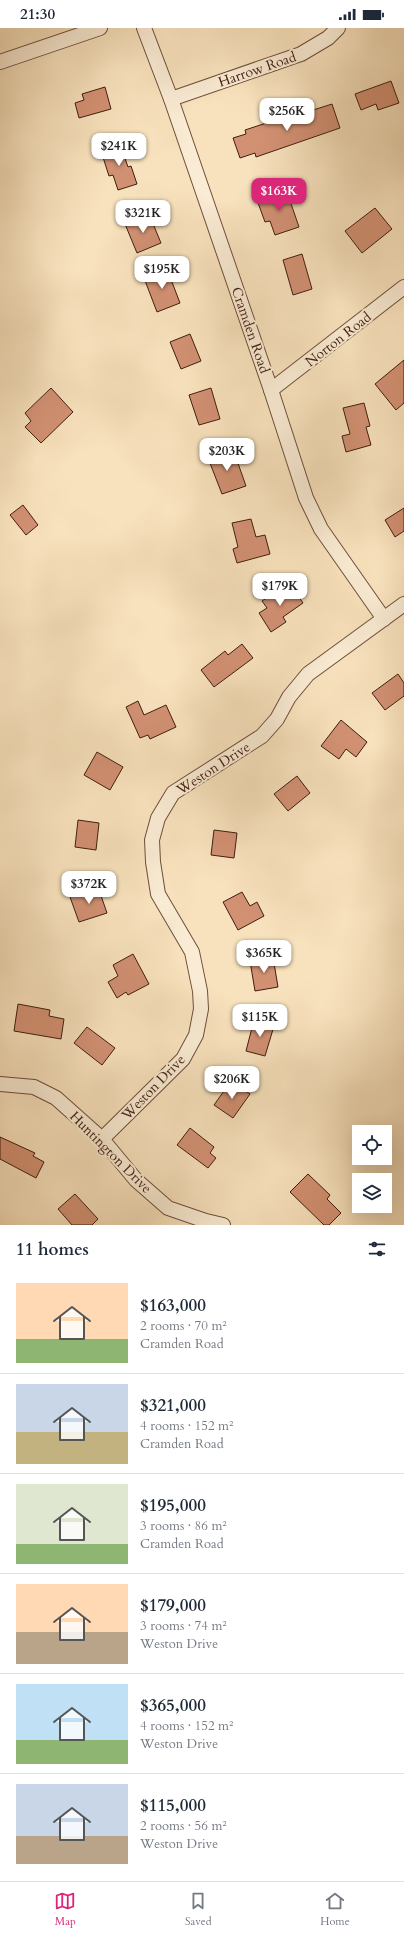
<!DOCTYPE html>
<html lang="en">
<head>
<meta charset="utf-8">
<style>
	:root { --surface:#fff; --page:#f2f2f3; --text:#1f2937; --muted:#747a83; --line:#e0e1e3; --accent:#db2777 }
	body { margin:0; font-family:Cardo,serif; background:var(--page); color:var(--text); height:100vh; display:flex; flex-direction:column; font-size:15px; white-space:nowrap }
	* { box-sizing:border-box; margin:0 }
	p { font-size:13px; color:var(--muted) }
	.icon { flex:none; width:22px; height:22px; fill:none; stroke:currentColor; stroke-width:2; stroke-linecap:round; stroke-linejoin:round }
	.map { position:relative; height:1197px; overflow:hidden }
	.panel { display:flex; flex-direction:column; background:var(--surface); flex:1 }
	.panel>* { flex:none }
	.fabs { position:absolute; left:352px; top:1097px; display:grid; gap:8px }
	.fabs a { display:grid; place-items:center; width:40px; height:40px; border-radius:0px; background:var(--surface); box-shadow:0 4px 16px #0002; font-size:20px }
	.price { position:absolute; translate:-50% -34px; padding:0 9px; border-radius:8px; background:#fff; color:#222; font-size:13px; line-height:26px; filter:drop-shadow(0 1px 2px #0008) }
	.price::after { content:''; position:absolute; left:50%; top:24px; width:12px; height:9px; margin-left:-6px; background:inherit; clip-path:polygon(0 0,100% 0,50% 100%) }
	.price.selected { background:var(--accent); color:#fff }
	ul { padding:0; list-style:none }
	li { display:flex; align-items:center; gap:12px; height:100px; padding:0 16px }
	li+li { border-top:1px solid var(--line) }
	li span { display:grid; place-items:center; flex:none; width:112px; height:80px; border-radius:0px; color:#555 }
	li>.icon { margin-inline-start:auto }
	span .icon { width:48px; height:48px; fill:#fffc; stroke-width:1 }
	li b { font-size:17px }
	h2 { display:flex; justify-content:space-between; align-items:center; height:48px; padding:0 16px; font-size:17px }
	.status { display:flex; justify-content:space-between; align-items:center; height:28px; padding:0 20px; background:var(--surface); direction:ltr }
	.status svg { height:11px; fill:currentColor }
	.tabs { display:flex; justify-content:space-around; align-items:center; height:56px; border-top:1px solid var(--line); background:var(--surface); font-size:11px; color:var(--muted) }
	.tabs a { display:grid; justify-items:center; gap:2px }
	.tabs .selected { color:var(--accent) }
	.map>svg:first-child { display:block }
	.building { fill:#d29173; stroke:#401d10 }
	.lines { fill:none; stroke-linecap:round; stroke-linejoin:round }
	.street-casing { stroke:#6e4e3b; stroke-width:16 }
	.street { stroke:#faecd4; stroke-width:14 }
	.labels { text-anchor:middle; stroke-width:4; stroke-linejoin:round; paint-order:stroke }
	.street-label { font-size:14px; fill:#401d10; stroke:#faecd4 }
</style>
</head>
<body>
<div class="status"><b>21:30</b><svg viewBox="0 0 49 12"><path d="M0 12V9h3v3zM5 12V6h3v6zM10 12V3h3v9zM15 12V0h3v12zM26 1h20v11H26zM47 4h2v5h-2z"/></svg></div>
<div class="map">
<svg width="404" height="1197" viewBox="0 0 404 1197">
	<rect width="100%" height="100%" fill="#f8e2bd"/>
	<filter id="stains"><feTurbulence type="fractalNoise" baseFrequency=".005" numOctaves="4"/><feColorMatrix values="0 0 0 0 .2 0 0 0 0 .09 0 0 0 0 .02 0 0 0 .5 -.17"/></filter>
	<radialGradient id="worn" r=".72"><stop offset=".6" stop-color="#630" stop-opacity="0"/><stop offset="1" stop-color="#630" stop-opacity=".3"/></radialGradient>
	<g class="building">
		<path d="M391,53L399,75L378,82L376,76L361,82L355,66Z"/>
		<path d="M105,59L111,81L79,90L75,75L84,72L82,66Z"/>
		<path d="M332,76L340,100L256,129L255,125L240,130L233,110L246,106L245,102L306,82L307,84Z"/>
		<path d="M120,116L128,139L131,138L137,156L118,162L113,147L109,148L101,123Z"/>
		<path d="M286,161L299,199L275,207L270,193L265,194L257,172Z"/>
		<path d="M375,180L392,201L362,225L345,203Z"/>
		<path d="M149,186L161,215L137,225L125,196Z"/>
		<path d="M302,226L312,261L293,267L283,232Z"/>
		<path d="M167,241L180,275L157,284L144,250Z"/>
		<path d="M190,306L201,333L181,341L170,314Z"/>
		<path d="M404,332V375L396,382L375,356Z"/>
		<path d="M51,360L73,384L41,415L25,399L31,393L25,385Z"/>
		<path d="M211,360L220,391L199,397L189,367Z"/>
		<path d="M364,375L370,398L366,399L371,417L346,424L342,408L350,406L343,380Z"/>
		<path d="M233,421L246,458L222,466L208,430Z"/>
		<path d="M23,477L38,497L26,507L10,487Z"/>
		<path d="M404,480V503L395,509L385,492Z"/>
		<path d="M251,491L256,509L265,507L270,526L237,535L233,521L238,519L232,495Z"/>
		<path d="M289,555L303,575L283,589L286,594L271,604L259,585L267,580L262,573Z"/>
		<path d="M242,616L253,630L214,659L201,642L225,623L228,627Z"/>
		<path d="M398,646L404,655V668L385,682L372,665Z"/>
		<path d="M138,673L144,687L166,677L176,699L150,711L148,707L140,710L126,679Z"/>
		<path d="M341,692L367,714L356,729L346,721L339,731L321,718Z"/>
		<path d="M97,724L123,739L110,762L84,747Z"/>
		<path d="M297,748L310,765L288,783L274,766Z"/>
		<path d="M78,792L99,795L96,822L75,819Z"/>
		<path d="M214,802L237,805L234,830L211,827Z"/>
		<path d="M98,859L107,885L79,894L70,869Z"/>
		<path d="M242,864L250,878L257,874L264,888L238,902L223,874Z"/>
		<path d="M133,926L149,956L128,967L126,964L117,970L108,954L118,948L113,937Z"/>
		<path d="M273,929L278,959L255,963L250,933Z"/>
		<path d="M18,976L50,982L49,988L64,991L61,1011L14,1003Z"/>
		<path d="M254,992L274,998L265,1028L246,1023Z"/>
		<path d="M87,999L115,1020L102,1037L74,1015Z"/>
		<path d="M231,1053L250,1066L233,1090L214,1077Z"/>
		<path d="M190,1100L214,1119L210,1125L216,1130L208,1140L177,1117Z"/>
		<path d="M0,1109L35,1125L33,1128L44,1134L36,1150L0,1131Z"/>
		<path d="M308,1146L330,1167L327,1171L341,1185L329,1197H324L290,1164Z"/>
		<path d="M75,1166L98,1191L92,1197H72L58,1181Z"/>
	</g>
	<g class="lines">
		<defs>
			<g id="street">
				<path d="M144,0L171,71L271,362L306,470L321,501L384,591"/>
				<path d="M0,34L100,0"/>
				<path d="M171,71L301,26L328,10L338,0"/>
				<path d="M271,362L404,259"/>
				<path d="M0,1056L34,1059L56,1070L102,1111L136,1152L168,1180L206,1193L223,1197"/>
				<path d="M102,1111L183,1031L196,1007L201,981L200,963L192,924L158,866L153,834L152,812L158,790L173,765L262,708L277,691L289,669L308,646L404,576"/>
			</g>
		</defs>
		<use href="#street" class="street-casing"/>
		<use href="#street" class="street"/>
	</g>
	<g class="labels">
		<g class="street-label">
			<text transform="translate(257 41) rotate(-19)" y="5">Harrow Road</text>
			<text transform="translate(251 302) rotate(71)" y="5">Cramden Road</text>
			<text transform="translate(338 311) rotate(-38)" y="5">Norton Road</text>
			<text transform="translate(213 740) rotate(-33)" y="5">Weston Drive</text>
			<text transform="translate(153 1059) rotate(-46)" y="5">Weston Drive</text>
			<text transform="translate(111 1124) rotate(45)" y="5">Huntington Drive</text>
		</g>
	</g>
	<rect width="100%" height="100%" filter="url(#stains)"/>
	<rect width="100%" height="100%" fill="url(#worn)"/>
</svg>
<div class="fabs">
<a><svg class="icon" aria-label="locate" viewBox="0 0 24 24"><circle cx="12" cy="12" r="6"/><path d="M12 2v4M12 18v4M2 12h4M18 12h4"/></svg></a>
<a><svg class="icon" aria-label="layers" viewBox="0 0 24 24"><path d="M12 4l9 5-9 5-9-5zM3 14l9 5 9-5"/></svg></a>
</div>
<b class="price" style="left:287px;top:104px">$256K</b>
<b class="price" style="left:119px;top:139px">$241K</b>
<b class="price selected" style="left:279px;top:184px">$163K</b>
<b class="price" style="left:143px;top:206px">$321K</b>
<b class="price" style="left:162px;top:262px">$195K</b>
<b class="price" style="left:227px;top:444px">$203K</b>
<b class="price" style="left:280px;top:579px">$179K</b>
<b class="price" style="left:89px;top:877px">$372K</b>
<b class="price" style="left:264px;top:946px">$365K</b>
<b class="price" style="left:260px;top:1010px">$115K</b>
<b class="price" style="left:232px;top:1072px">$206K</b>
</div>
<section class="panel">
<h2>11 homes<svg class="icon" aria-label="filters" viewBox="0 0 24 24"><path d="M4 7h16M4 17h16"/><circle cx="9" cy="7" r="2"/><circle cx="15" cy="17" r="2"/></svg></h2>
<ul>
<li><span style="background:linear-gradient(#ffd9b3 70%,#8fb573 0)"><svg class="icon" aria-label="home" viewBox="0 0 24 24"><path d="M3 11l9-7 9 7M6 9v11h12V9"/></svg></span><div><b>$163,000</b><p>2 rooms · 70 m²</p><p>Cramden Road</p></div></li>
<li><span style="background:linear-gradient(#c9d6e8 60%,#c2b280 0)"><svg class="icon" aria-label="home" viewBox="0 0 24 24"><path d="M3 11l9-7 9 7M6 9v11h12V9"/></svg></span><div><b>$321,000</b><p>4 rooms · 152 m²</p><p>Cramden Road</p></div></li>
<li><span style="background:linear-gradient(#dfe7d0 75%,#8fb573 0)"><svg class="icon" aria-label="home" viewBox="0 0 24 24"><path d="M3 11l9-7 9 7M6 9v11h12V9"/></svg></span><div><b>$195,000</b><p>3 rooms · 86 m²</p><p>Cramden Road</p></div></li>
<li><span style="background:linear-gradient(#ffd9b3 60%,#b9a48a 0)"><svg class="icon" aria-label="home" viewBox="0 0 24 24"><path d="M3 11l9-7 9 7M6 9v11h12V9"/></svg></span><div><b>$179,000</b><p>3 rooms · 74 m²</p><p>Weston Drive</p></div></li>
<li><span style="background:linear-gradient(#bfe0f5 70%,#8fb573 0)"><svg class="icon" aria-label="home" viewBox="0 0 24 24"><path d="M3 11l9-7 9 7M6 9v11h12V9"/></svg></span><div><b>$365,000</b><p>4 rooms · 152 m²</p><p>Weston Drive</p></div></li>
<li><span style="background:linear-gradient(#c9d6e8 65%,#b9a48a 0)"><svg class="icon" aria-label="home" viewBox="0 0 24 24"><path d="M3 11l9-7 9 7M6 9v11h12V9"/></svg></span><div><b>$115,000</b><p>2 rooms · 56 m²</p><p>Weston Drive</p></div></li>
</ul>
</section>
<nav class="tabs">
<a class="selected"><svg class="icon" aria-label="map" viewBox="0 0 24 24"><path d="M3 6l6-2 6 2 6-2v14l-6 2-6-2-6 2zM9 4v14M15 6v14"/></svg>Map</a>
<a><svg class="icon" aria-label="saved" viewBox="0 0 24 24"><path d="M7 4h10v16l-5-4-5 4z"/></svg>Saved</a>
<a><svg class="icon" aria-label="home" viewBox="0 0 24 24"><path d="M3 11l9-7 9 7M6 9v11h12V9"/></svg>Home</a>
</nav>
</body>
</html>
